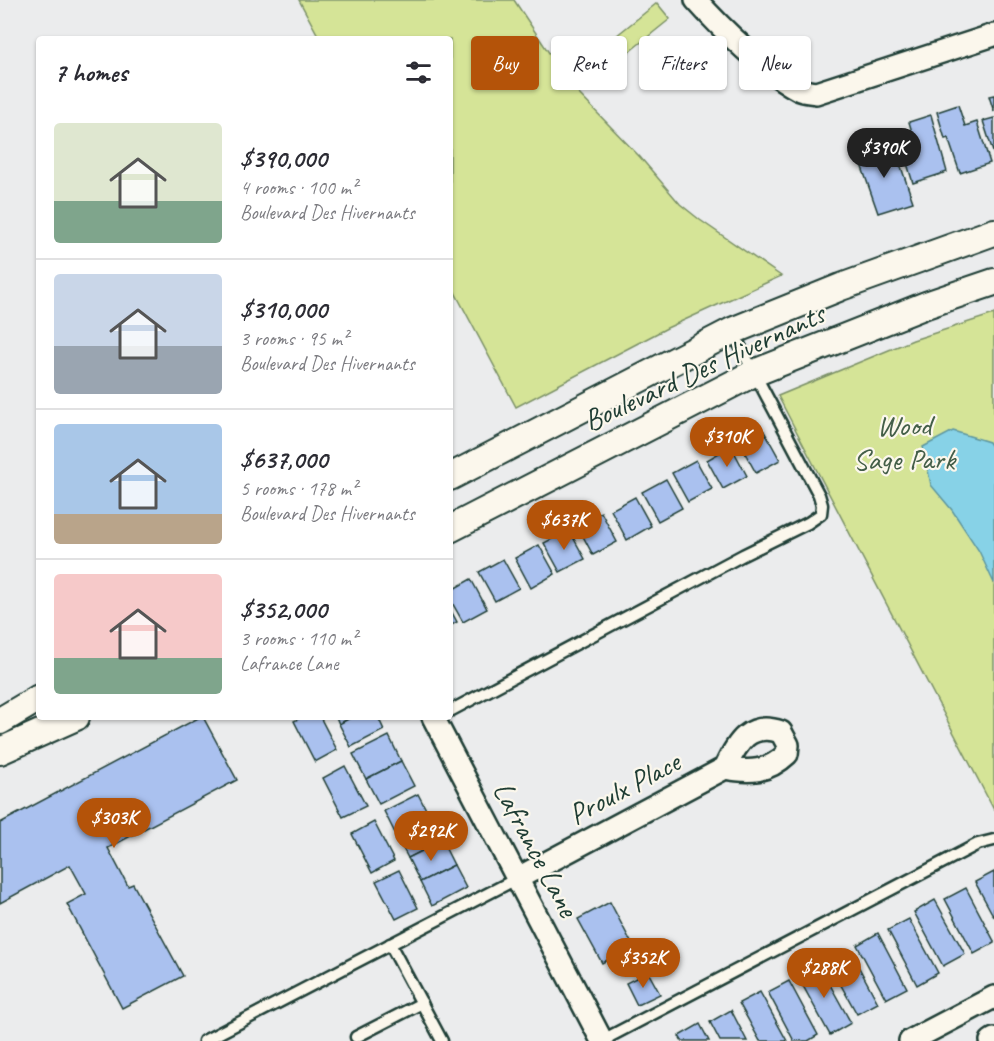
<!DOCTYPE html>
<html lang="en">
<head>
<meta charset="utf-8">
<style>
	:root { --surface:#fff; --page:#f7f7f7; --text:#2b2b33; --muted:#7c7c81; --line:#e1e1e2; --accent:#b45309 }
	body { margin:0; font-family:Caveat,sans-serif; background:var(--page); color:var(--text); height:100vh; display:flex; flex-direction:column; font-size:22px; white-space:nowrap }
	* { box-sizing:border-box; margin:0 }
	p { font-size:20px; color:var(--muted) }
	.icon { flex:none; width:33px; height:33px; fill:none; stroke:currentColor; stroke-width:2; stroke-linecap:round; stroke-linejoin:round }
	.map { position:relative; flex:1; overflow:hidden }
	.sheet { position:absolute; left:36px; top:36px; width:417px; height:684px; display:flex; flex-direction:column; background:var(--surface); border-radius:6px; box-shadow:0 2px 4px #0004 }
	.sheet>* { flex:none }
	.guide { position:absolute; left:471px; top:36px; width:432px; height:54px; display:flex; gap:12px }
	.price { position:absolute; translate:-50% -51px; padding:0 14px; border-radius:21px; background:var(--accent); color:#fff; font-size:20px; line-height:39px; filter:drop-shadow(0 2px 3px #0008) }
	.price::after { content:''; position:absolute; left:50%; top:36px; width:18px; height:14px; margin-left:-9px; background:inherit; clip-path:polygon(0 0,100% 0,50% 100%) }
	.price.selected { background:#222; color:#fff }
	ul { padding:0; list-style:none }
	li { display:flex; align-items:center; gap:18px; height:150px; padding:0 18px }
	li+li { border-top:2px solid var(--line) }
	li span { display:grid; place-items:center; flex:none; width:168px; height:120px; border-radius:6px; color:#555 }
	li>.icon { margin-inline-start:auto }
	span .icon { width:72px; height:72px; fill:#fffc; stroke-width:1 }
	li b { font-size:26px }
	h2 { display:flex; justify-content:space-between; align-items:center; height:72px; padding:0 18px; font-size:26px }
	.pill { padding:0 21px; border-radius:6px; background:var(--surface); box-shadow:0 2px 4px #0004; font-size:21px; line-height:54px }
	.pill.selected { background:var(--accent); color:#fff }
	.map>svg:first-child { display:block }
	.green { fill:#d5e497; stroke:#7a9066; stroke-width:1.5 }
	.water { fill:#87d2e7; stroke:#5d969f; stroke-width:1.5 }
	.building { fill:#aac1ef; stroke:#1f3d34; stroke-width:1.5 }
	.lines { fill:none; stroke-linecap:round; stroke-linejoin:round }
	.service-casing { stroke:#1f3d34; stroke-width:15 }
	.minor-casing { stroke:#1f3d34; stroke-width:26 }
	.tertiary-casing { stroke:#1f3d34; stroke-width:30 }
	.service { stroke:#fbf7ec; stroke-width:10 }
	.minor { stroke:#fbf7ec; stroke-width:21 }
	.tertiary { stroke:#fbf7ec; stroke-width:26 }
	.labels { text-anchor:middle; stroke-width:4.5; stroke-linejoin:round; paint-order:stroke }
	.street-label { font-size:30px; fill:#1f3d34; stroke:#fbf7ec }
	.park-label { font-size:30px; fill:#435e48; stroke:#fbf7ec }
</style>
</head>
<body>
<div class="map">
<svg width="994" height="1041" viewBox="0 0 994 1041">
	<rect width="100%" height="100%" fill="#ebeced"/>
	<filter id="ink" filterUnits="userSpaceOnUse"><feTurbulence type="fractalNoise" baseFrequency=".0167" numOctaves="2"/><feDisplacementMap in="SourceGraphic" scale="12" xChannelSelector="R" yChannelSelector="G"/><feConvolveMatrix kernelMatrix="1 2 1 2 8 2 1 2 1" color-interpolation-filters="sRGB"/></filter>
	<g filter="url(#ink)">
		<g class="green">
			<path d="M299,0H514L565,77L657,3L670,19L578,93L640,157L680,204L700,220L781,276L667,328L516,407L450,283V39H320Z"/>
			<path d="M994,314V810L778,396L913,340Z"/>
		</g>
		<path class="water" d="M953,431L989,442L994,450V583L979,551L952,510L931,485L923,447Z"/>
		<g class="building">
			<path d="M994,95V112L989,96Z"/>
			<path d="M958,105L965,126L977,122L990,163L960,173L948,138L945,139L937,112Z"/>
			<path d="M931,115L947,172L913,183L902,147L915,142L909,122Z"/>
			<path d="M994,118V155L983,121Z"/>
			<path d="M879,143L885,162L898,158L913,202L878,213L856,150Z"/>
			<path d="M764,431L780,460L756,473L740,444Z"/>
			<path d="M731,446L747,476L723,489L707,460Z"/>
			<path d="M696,460L712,489L688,502L672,473Z"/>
			<path d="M666,479L682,508L658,521L642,492Z"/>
			<path d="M635,497L651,526L627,540L611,510Z"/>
			<path d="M601,512L617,542L593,555L577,525Z"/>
			<path d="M569,530L585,559L560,572L544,543Z"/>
			<path d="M539,545L555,574L531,588L515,558Z"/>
			<path d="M503,559L519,588L495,601L479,572Z"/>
			<path d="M471,579L487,609L463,622L450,599V591Z"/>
			<path d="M450,609L457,622L450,626Z"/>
			<path d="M200,717H203L237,780L108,848L128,886L133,884L183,976L122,1008L67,904L86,894L70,865L0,903V823Z"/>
			<path d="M302,717H320L337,750L315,762L294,721Z"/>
			<path d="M336,717H352L339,724Z"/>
			<path d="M352,717H378L384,730L351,747L339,724Z"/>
			<path d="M389,736L401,761L366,779L353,754Z"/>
			<path d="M401,761L414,786L379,804L366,779Z"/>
			<path d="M345,766L366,806L343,817L323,778Z"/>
			<path d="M418,794L430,817L396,835L384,811Z"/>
			<path d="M430,817L442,841L408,858L396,835Z"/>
			<path d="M374,822L394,861L372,873L352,834Z"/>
			<path d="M442,841L454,865L420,882L408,858Z"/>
			<path d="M454,865L466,888L432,906L420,882Z"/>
			<path d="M399,870L418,908L396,919L376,881Z"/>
			<path d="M994,872V917L975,882Z"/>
			<path d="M966,888L994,941V943L974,954L945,899Z"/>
			<path d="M935,900L965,954L943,966L914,912Z"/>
			<path d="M610,902L633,946L602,963L578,919Z"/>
			<path d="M909,919L938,973L917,985L888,930Z"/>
			<path d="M878,933L907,988L886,999L857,945Z"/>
			<path d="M849,949L878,1003L857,1014L827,960Z"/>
			<path d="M818,963L851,1023L830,1035L797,975Z"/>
			<path d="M648,972L660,994L637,1005L626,983Z"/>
			<path d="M789,981L818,1035L808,1041H794L768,992Z"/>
			<path d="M760,992L787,1041H760L739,1003Z"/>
			<path d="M731,1010L747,1041H720L710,1022Z"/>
			<path d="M700,1024L709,1041H682L679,1036Z"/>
		</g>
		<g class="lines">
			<defs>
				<g id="service">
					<path d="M450,711L743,555L808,523L821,514L822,505L819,495L732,331"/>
					<path d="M390,944L442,1041"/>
					<path d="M356,1037L422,1003"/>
					<path d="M204,1041L518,878"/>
					<path d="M601,1041L978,844L994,840"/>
				</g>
				<g id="minor">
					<path d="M696,0C719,26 768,74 798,89C804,92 810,92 816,93L994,35"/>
					<path d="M433,717L602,1041"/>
					<path d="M518,878L725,768C737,742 750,721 781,732L788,745L787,754C768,772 750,773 725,768"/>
					<path d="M910,1041L994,997"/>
					<path d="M991,1041L994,1039"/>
				</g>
				<g id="tertiary">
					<path d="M450,477L732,331L841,287L994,232"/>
					<path d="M450,529L754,373L926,305L994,282"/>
					<path d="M0,721L39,698"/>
					<path d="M0,751L76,717"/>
				</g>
			</defs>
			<use href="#service" class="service-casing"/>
			<use href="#minor" class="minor-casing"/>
			<use href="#tertiary" class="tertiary-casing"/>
			<use href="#service" class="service"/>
			<use href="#minor" class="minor"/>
			<use href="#tertiary" class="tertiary"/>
		</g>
	</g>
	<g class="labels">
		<g class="street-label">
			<text transform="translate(704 367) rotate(-25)" y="10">Boulevard Des Hivernants</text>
			<text transform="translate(624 788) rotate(-28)" y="10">Proulx Place</text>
			<text transform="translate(536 849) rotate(62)" y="10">Lafrance Lane</text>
		</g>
		<g class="park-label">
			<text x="904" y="435">Wood<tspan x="904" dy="34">Sage Park</tspan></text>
		</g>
	</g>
</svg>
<b class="price selected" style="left:884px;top:179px">$390K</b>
<b class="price" style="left:727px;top:468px">$310K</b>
<b class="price" style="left:564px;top:551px">$637K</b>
<b class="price" style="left:114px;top:849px">$303K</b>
<b class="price" style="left:431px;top:862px">$292K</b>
<b class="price" style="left:643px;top:989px">$352K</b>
<b class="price" style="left:824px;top:999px">$288K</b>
<div class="guide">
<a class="pill selected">Buy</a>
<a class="pill">Rent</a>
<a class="pill">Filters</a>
<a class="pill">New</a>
</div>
<section class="sheet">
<h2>7 homes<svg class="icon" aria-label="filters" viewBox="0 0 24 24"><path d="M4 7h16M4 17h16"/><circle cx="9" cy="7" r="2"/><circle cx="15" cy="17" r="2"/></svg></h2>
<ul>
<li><span style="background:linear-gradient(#dfe7d0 65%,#7fa58c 0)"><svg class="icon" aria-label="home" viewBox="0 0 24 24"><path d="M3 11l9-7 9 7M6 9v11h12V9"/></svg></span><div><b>$390,000</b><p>4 rooms · 100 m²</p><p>Boulevard Des Hivernants</p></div></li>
<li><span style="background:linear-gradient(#c9d6e8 60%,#9aa5b1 0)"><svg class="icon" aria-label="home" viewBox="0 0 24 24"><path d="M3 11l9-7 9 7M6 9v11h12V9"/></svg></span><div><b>$310,000</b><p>3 rooms · 95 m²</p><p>Boulevard Des Hivernants</p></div></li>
<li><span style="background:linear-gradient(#a9c7e8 75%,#b9a48a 0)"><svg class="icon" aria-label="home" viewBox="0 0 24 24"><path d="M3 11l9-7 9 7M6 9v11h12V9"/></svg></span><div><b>$637,000</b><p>5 rooms · 178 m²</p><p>Boulevard Des Hivernants</p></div></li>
<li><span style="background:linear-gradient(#f6c9c9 70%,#7fa58c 0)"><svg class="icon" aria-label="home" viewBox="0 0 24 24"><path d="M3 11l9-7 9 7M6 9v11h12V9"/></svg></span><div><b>$352,000</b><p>3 rooms · 110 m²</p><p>Lafrance Lane</p></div></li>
</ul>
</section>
</div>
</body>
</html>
